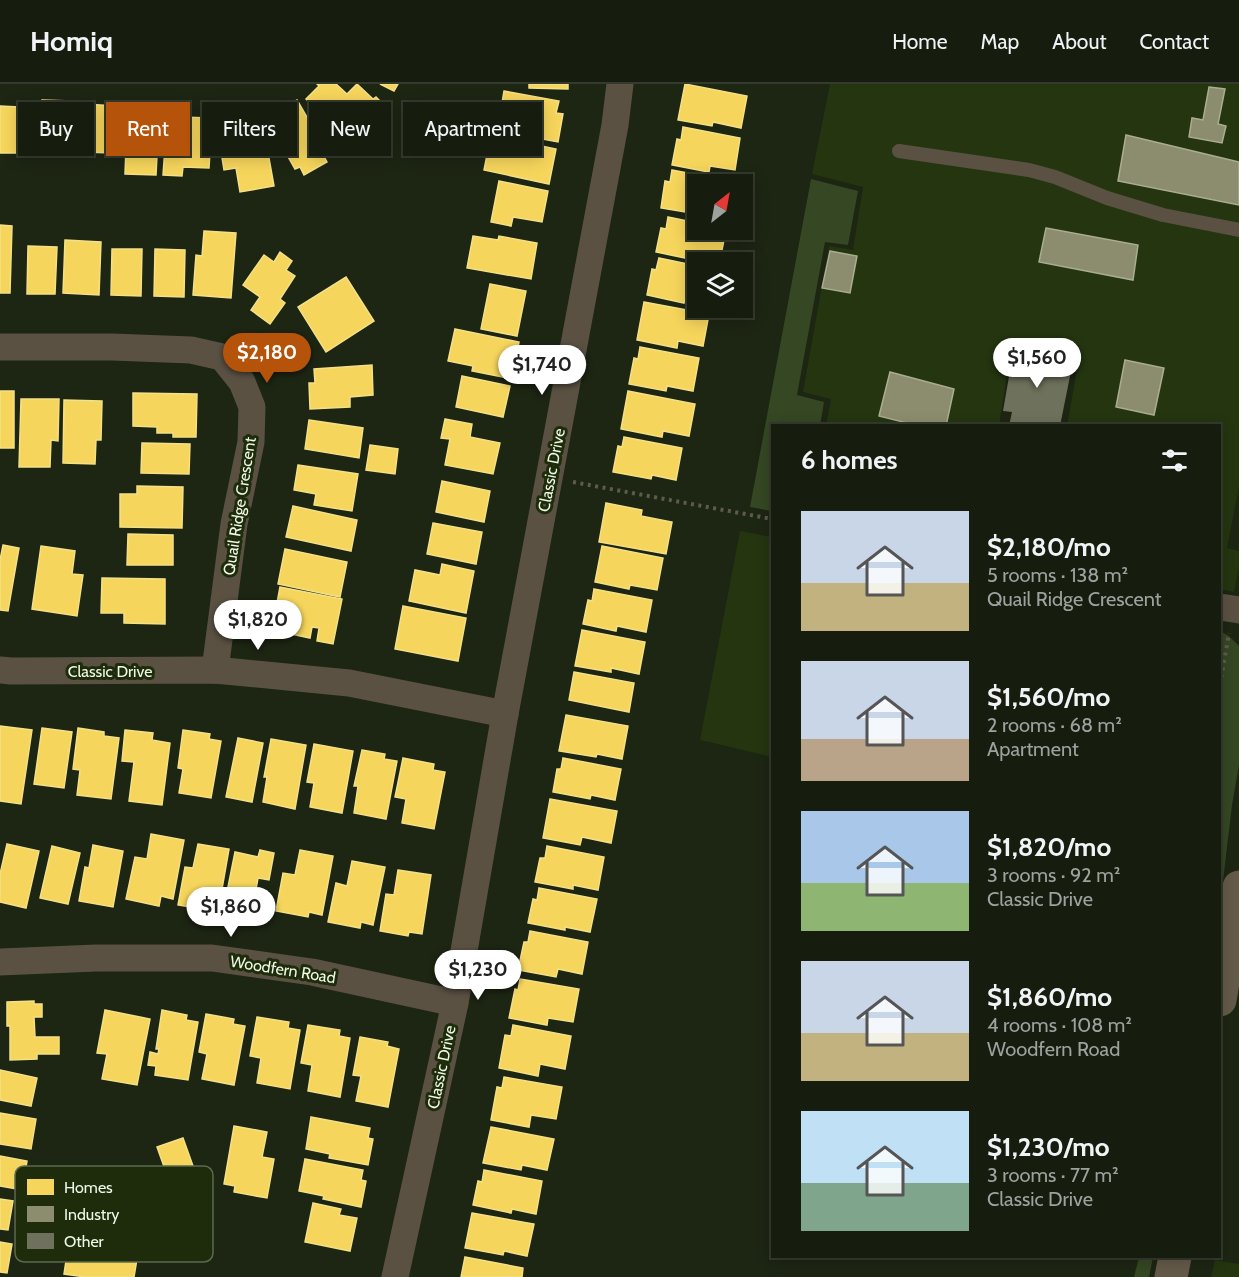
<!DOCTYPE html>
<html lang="en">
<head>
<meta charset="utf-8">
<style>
	:root { --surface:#161c0e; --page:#1f2517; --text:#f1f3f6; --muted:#9ea19e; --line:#353a2e; --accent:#b45309 }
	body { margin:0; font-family:Cabin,sans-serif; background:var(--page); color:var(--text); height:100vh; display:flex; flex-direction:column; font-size:22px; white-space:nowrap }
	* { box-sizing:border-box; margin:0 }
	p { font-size:20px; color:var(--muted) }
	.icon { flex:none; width:33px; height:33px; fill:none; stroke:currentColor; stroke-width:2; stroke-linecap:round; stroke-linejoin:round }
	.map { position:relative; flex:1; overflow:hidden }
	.details { position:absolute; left:771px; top:340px; width:450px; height:834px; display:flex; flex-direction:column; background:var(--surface); border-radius:0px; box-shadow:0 3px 15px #0003,0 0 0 2px var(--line) }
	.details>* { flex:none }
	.guide { position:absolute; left:18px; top:18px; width:570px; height:54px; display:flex; gap:12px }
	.needle { width:39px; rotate:31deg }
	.fabs { position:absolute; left:687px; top:90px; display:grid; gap:12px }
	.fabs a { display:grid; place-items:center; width:66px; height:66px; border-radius:0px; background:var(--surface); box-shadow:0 3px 15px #0003,0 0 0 2px var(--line); font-size:30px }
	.price { position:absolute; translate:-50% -51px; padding:0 14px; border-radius:21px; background:#fff; color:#222; font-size:20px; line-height:39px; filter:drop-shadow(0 2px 3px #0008) }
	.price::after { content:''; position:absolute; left:50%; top:36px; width:18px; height:14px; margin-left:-9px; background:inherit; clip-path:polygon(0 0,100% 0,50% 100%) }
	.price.on { background:var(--accent); color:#fff }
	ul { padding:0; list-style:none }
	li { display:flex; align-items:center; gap:18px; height:150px; padding:0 30px }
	li span { display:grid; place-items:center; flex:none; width:168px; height:120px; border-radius:0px; color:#555 }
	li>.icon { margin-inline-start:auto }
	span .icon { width:72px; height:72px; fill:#fffc; stroke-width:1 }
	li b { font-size:26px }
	h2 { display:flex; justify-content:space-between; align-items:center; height:72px; padding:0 30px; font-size:26px }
	.pill { padding:0 21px; border-radius:0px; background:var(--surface); box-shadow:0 3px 15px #0003,0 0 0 2px var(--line); font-size:21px; line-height:54px }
	.pill.on { background:var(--accent); color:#fff }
	header { display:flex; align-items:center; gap:36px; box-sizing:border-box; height:84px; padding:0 30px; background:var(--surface); border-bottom:2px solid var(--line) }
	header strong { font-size:28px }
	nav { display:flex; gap:33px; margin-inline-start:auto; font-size:21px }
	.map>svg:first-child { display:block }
	.built { fill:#243510 }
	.green { fill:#354723 }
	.homes { fill:#f6d55c; stroke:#f4e085; stroke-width:1.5 }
	.industry { fill:#8c8c6e; stroke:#a9ad92; stroke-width:1.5 }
	.building { fill:#6e725c }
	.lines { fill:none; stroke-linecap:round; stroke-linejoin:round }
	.path { stroke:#5e5b4e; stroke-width:4; stroke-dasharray:3 4.5; stroke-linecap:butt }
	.service { stroke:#5a5143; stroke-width:14 }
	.minor { stroke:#5a5143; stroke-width:27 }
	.secondary { stroke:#645a49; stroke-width:33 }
	.labels { text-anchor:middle; stroke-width:6; stroke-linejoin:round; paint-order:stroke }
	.street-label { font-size:16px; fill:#eef9e5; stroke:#1e2c0c }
	.key { fill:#1e2c0c; stroke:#5c6a4d; stroke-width:1.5 }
	.key-label { font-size:16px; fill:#eef9e5 }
</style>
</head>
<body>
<header>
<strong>Homiq</strong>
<nav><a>Home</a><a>Map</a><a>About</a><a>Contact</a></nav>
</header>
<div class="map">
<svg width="1239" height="1193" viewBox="0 0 1239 1193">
	<rect width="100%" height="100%" fill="#1d2513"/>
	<g class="built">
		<path d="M830,0H1239V403L1227,464L1239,467V484L1234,508L1220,505V342H1067L1079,274L1012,259L999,342H826L831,315L803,308L829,162L853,166L863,103L812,90Z"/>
		<path d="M740,447L772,453V673L700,656Z"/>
		<path d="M1215,1176L1239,1180V1193H1211Z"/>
	</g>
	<g class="green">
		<path d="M811,95L858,107L848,161L825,158L797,311L824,318L820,342H772V427L750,423Z"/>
		<path d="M1220,547L1229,552L1239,562V681L1232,721L1220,822Z"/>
		<path d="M1139,1173H1153L1149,1193H1134Z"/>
	</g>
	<g class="homes">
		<path d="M317,0H336L347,10L357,0L373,15L376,13L388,25L380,33L371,25L345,52L306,15L319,2Z"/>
		<path d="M380,0H398L394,7Z"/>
		<path d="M529,0H568V5L529,4Z"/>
		<path d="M685,0L747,12L741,44L713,38L712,42L678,36Z"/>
		<path d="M504,7L559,17L556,29L563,30L558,58L520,51L522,42L499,37Z"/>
		<path d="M42,16L72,17L69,70L40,68Z"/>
		<path d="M297,16L326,66L322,69L327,78L304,91L300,83L295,85L269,39L280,33L277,27Z"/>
		<path d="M85,20L115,22L113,69L82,68Z"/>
		<path d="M0,22L19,23L17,69H0Z"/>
		<path d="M123,26L146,27V33H159L156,91L125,90L126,64H121Z"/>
		<path d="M179,33L212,34L209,84L183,83L182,92L163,91L165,63L177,64Z"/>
		<path d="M263,41L274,102L240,108L236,84L224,86L218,49Z"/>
		<path d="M683,43L740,54L735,86L710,82L709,88L672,81L677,55L681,56Z"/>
		<path d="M491,51L556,65L549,100L484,86Z"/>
		<path d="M672,86L730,97L729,100H698V130L661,124L665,97L670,98Z"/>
		<path d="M499,97L548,107L542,138L513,133L511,142L491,138Z"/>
		<path d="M668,133L698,139V146H726L720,176L696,172L695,176L656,168L661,144L666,145Z"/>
		<path d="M0,141L12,142L10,209H0Z"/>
		<path d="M204,147L236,149L231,214L193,211L196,171L202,172Z"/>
		<path d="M473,152L498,156L499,152L537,159L531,195L467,184Z"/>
		<path d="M65,156L101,158L99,211L63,209Z"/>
		<path d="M28,162L57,163L55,210H27Z"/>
		<path d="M112,165H142L141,212L111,211Z"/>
		<path d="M155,165L185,166L184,213L154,212Z"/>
		<path d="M280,168L292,177L286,186L295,192L280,215L285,219L270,240L251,226L260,213L243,201L264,171L274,178Z"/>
		<path d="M659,174L698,182V215L686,212L684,219L647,211L652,185L656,186Z"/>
		<path d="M346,193L374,237L326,268L298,223Z"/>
		<path d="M490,200L526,207L517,252L481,245Z"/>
		<path d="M644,218L709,230L703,262L678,257L677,264L637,256Z"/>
		<path d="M455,245L519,258L512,295L472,287L473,282L448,277Z"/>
		<path d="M640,263L699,274L693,307L667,302L666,307L629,300L634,274L638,275Z"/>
		<path d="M372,281L373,311L350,313V323L310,325L309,299H315L314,285Z"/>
		<path d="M462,292L510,302L503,333L456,323Z"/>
		<rect x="0" y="307" width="14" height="57"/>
		<path d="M628,307L695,320L689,352L663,347L662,353L621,345Z"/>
		<path d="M133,309L197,310L196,353H173V349H157V343L133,342Z"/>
		<path d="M21,315H59L58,357L51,356L50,383H19Z"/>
		<path d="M64,316L102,317L101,356H96L95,380L63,379Z"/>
		<path d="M445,335L472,340L470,353L500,359L493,390L445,381L450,355L441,354Z"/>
		<path d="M309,336L363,344L359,374L305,365Z"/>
		<path d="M624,353L682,364L676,396L652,391L651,395L613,388L618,362L622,363Z"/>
		<path d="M142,359L190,360L189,390L141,389Z"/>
		<path d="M370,361L398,365L395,390L366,386Z"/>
		<path d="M298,381L358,390L352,427L314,421L316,410L294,406Z"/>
		<path d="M442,397L490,407L484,438L436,428Z"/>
		<path d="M137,402L183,403L182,444L120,443V410H137Z"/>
		<path d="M606,419L642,426L641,432L672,438L666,470L599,458Z"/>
		<path d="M293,422L357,436L351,467L286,453Z"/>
		<path d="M433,439L482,448L476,480L427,470Z"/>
		<path d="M128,450L173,451V481H127Z"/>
		<path d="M3,461L19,464L8,527L0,526V476Z"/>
		<path d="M41,462L75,467L72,490L83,491L77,532L32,525Z"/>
		<path d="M602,462L663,474L657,506L630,501L629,505L595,498Z"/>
		<path d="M285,465L347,478L340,513L278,500Z"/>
		<path d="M442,480L474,487L466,529L409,517L415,486L440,491Z"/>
		<path d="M102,494L165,495V540L124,539V529H101Z"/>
		<path d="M280,503L342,515L333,560L317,557L319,544L312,543L310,554L272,546Z"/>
		<path d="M594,505L652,516L646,548L617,542L616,547L583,540L588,516L592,517Z"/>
		<path d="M403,522L466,534L458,577L395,565Z"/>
		<path d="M582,546L645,558L639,590L611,584V588L575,582Z"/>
		<path d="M574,588L634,599L629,628L569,616Z"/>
		<path d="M566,631L628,642L622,675L597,670L596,673L559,667Z"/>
		<path d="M0,642L32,646L21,720L0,717Z"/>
		<path d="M42,644L72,648L64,704L34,700Z"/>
		<path d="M78,644L104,648V652L119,654L111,715L77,711L80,686L73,685Z"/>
		<path d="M125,646L153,649L152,656L170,659L162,721L129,717L134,678L122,677Z"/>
		<path d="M183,646L210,650L209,655L221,657L211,714L179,709L183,685L178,684Z"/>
		<path d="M238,654L263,659L252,718L226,713Z"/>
		<path d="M271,655L306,661L295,725L263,718L267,693H264Z"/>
		<path d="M314,660L353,667L342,729L310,723L314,699L307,698Z"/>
		<path d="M362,666L385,670L384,675L397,677L386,735L354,729L358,702H354Z"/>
		<path d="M403,674L434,680L433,686L445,688L434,745L402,739L406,715L395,713Z"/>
		<path d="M563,674L621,685L615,716L591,711L590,715L553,708L557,685H561Z"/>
		<path d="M550,715L617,727L611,759L582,753L580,761L543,754Z"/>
		<path d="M151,750L184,756L173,815L161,812L159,822L126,815L135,773L147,775Z"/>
		<path d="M7,760L39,767L26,824L0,818V790Z"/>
		<path d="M198,760L229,765L218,828L178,821L185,783L193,784Z"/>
		<path d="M93,761L123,767L113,823L79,817L85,783L89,784Z"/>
		<path d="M52,762L80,769L68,820L40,814Z"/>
		<path d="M547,762L604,773L598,806L573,801V805L535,798L540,774H545Z"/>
		<path d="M260,766L274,769L269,796L258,794L251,833L223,828L235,768L258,773Z"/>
		<path d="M300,766L333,772L322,831L309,828L308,833L276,827L283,789L295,791Z"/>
		<path d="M352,777L385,783L373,841L361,838L360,844L328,838L336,799L347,802Z"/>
		<path d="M398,786L431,791L422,850L409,848L408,852L380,847L386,810L394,811Z"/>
		<path d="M539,804L597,815L590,848L565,843V846L528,839L533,815L537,816Z"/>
		<path d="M530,847L588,858L582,890L558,885L556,893L518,886L524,858H528Z"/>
		<path d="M520,895L579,905L573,938L548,934L547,941L509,934L515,905L518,906Z"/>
		<path d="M34,917V920H42V933H34L35,953H59V970H37V975L10,976V942H7V918Z"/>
		<path d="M105,926L150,935L137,1001L102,995L107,970L97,969Z"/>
		<path d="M162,926L187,931L186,936L198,938L188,996L155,991L156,982L148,981L150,968L158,970L159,965H156Z"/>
		<path d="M206,930L234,935L233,940L245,942L234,1001L202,995L207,970L199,968Z"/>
		<path d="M257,933L289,938L288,944L300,946L290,1005L257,999L261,974L250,972Z"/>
		<path d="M308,941L340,946L339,952L350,954L340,1013L308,1007L312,981L301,979Z"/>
		<path d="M513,941L571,952L565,985L540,980L538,992L499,984L505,951L511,952Z"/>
		<path d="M360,953L388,958L387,962L399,965L388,1023L356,1017L361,992L353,991Z"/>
		<path d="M0,986L37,994L31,1022L0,1016Z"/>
		<path d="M504,993L562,1003L556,1035L531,1031L529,1043L491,1036L497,1003L502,1004Z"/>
		<path d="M0,1029L36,1035L31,1065L0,1060Z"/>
		<path d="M311,1033L370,1044L368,1054L373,1055L368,1081L329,1074L330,1070L306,1065Z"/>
		<path d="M234,1042L267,1048L262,1073L274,1075L267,1114L234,1108L235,1102L224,1100Z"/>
		<path d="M491,1043L554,1055L547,1086L522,1081L521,1086L483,1079Z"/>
		<path d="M183,1054L203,1110L177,1119L157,1063Z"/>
		<path d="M0,1072L27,1077L22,1106L0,1102Z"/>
		<path d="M305,1075L363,1086L361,1096L366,1097L361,1123L323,1115L324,1112L299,1107Z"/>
		<path d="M484,1086L542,1097L536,1130L512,1125L511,1129L473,1121L478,1097L482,1098Z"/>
		<path d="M0,1115L13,1117L8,1146L0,1145Z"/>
		<path d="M313,1119L341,1125L339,1131L357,1134L350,1167L305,1158Z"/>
		<path d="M472,1129L534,1140L527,1172L504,1167L503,1171L465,1164Z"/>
		<path d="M101,1150L140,1157L134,1193H85L64,1190L69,1157L99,1162Z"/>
		<path d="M0,1158L12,1160L7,1189L0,1188Z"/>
		<path d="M465,1173L523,1184L522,1193H461Z"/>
	</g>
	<g class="industry">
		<path d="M1209,3L1225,5L1218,40L1226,42L1222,59L1189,53L1192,34L1203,36Z"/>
		<path d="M1126,51L1239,78V121L1118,97Z"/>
		<path d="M1046,144L1138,161L1133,196L1039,178Z"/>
		<path d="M830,167L857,172L850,209L822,204Z"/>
		<path d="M1125,276L1164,284L1154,331L1116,323Z"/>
		<path d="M890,288L954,305L946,342H919L879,332Z"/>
	</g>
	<path class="building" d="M1014,264L1073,277L1060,342H1009L1012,328L1003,327Z"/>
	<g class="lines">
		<g class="path">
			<path d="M573,398L772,435"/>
			<path d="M1220,601L1229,549"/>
		</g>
		<path class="service" d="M899,67L1029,86L1055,93L1107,114L1163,131L1239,146"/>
		<g class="minor">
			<path d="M0,263H112L191,266L222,273L242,298L252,323L251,358L234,440L215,586"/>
			<path d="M1220,523L1239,526"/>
			<path d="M0,586L11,587L215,586L349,599L505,630"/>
			<path d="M0,878L96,874H212L312,888L455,919"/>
			<path d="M395,1193L455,919L505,630L615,41L620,0"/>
		</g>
		<g class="secondary">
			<path d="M1220,916L1239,803"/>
			<path d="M1171,1193L1175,1173"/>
		</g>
	</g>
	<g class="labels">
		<g class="street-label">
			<text transform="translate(551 386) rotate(-79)" y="6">Classic Drive</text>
			<text transform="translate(239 422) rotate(-81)" y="6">Quail Ridge Crescent</text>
			<text x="110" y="593">Classic Drive</text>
			<text transform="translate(283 885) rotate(9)" y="6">Woodfern Road</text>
			<text transform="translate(441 983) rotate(-78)" y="6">Classic Drive</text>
		</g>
	</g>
	<rect x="15" y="1082" width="198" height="96" rx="9" class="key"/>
	<rect x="27" y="1095" width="27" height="16" fill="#f6d55c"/>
	<rect x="27" y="1122" width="27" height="16" fill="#8c8c6e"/>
	<rect x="27" y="1149" width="27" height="16" fill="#6e725c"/>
	<g class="key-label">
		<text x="64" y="1109">Homes</text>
		<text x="64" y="1136">Industry</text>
		<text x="64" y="1163">Other</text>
	</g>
</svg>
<div class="fabs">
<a><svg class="needle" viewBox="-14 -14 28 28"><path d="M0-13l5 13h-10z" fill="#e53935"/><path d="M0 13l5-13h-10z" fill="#9ea19e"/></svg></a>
<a><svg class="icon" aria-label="layers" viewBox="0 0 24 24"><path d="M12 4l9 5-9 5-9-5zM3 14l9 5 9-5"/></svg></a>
</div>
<b class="price on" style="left:267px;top:300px">$2,180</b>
<b class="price" style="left:1037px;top:305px">$1,560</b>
<b class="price" style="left:542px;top:312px">$1,740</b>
<b class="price" style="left:258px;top:567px">$1,820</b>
<b class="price" style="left:231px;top:854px">$1,860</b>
<b class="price" style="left:478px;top:917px">$1,230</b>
<div class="guide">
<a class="pill">Buy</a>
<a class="pill on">Rent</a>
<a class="pill">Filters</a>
<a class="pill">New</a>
<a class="pill">Apartment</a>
</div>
<section class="details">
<h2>6 homes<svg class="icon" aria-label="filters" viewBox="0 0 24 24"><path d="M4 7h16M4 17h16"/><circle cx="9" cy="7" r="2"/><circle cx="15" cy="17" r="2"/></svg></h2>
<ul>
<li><span style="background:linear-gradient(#c9d6e8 60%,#c2b280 0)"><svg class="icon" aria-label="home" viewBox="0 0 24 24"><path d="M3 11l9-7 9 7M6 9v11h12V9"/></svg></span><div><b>$2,180/mo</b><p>5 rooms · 138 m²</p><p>Quail Ridge Crescent</p></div></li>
<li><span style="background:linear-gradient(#c9d6e8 65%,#b9a48a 0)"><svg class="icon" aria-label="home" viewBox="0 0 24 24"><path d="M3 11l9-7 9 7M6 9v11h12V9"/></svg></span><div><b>$1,560/mo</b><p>2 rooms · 68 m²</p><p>Apartment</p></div></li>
<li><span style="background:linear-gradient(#a9c7e8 60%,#8fb573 0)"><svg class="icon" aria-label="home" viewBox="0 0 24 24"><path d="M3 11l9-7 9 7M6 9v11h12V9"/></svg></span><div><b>$1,820/mo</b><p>3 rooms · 92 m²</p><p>Classic Drive</p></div></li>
<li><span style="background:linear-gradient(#c9d6e8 60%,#c2b280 0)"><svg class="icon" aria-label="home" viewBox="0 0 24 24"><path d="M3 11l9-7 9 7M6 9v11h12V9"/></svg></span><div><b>$1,860/mo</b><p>4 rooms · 108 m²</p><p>Woodfern Road</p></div></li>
<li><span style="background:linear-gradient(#bfe0f5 60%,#7fa58c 0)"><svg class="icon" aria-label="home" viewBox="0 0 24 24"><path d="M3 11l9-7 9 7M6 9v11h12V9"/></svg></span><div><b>$1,230/mo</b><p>3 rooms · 77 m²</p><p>Classic Drive</p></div></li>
</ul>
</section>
</div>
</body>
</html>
